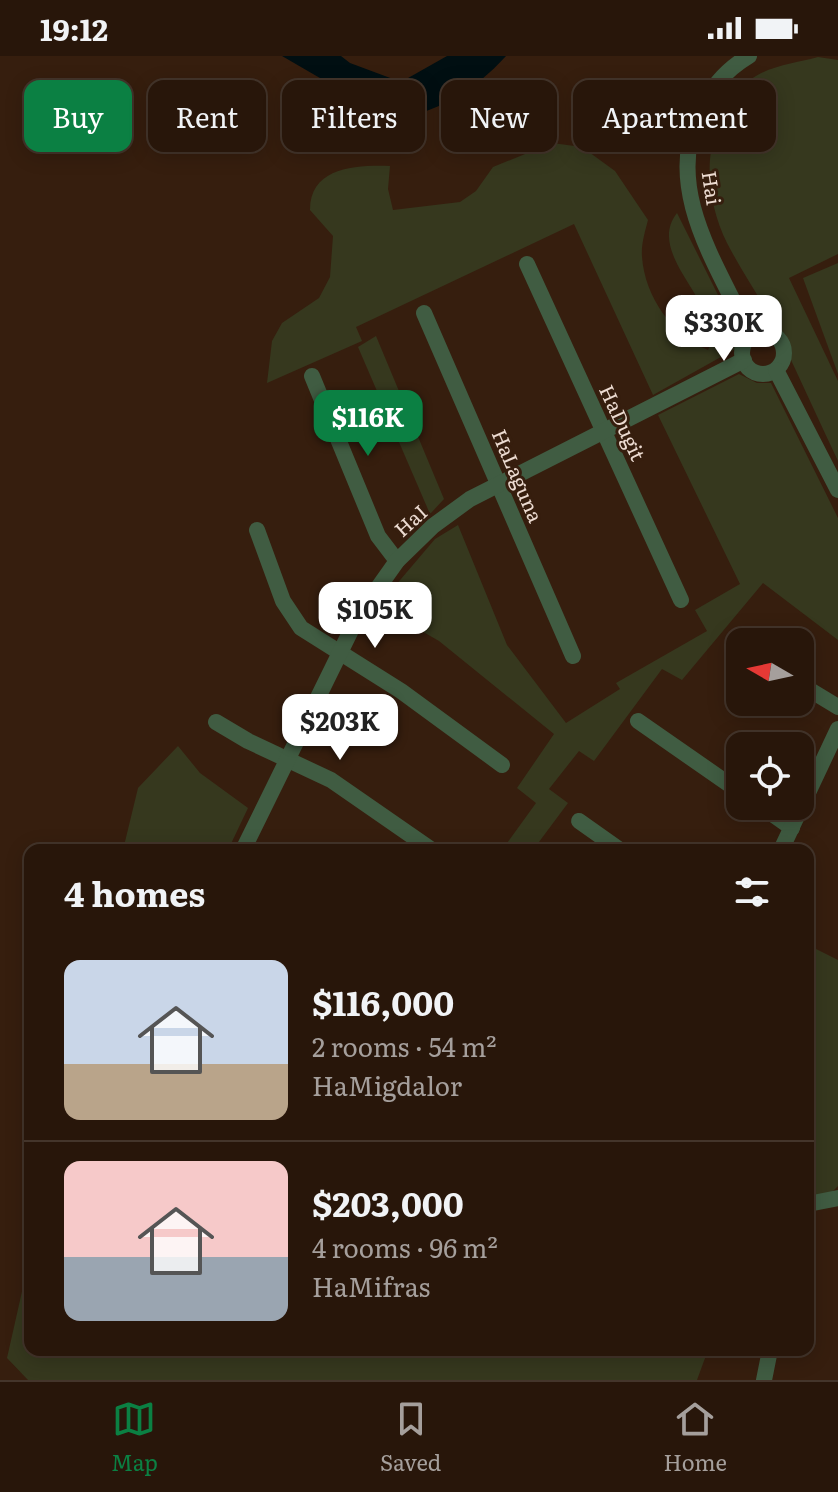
<!DOCTYPE html>
<html lang="en">
<head>
<meta charset="utf-8">
<style>
	:root { --surface:#28160a; --page:#342318; --text:#f1f3f6; --muted:#a59f9c; --line:#44352b; --accent:#0b8043 }
	body { margin:0; font-family:Literata,serif; background:var(--page); color:var(--text); height:100vh; display:flex; flex-direction:column; font-size:30px; white-space:nowrap }
	* { box-sizing:border-box; margin:0 }
	p { font-size:26px; color:var(--muted) }
	.icon { flex:none; width:44px; height:44px; fill:none; stroke:currentColor; stroke-width:2; stroke-linecap:round; stroke-linejoin:round }
	.map { position:relative; flex:1; overflow:hidden }
	.panel { position:absolute; left:24px; top:788px; width:790px; height:512px; display:flex; flex-direction:column; background:var(--surface); border-radius:16px; box-shadow:0 4px 20px #0003,0 0 0 2px var(--line) }
	.panel>* { flex:none }
	.top-card { position:absolute; left:24px; top:24px; width:790px; height:72px; display:flex; gap:16px }
	.needle { width:52px; rotate:279deg }
	.tools { position:absolute; left:726px; top:572px; display:grid; gap:16px }
	.tools a { display:grid; place-items:center; width:88px; height:88px; border-radius:16px; background:var(--surface); box-shadow:0 4px 20px #0003,0 0 0 2px var(--line); font-size:40px }
	.price { position:absolute; translate:-50% -68px; padding:0 18px; border-radius:16px; background:#fff; color:#222; font-size:26px; line-height:52px; filter:drop-shadow(0 2px 4px #0008) }
	.price::after { content:''; position:absolute; left:50%; top:48px; width:24px; height:18px; margin-left:-12px; background:inherit; clip-path:polygon(0 0,100% 0,50% 100%) }
	.price.active { background:var(--accent); color:#fff }
	ul { padding:0; list-style:none }
	li { display:flex; align-items:center; gap:24px; height:200px; padding:0 40px }
	li+li { border-top:2px solid var(--line) }
	li span { display:grid; place-items:center; flex:none; width:224px; height:160px; border-radius:16px; color:#555 }
	li>.icon { margin-inline-start:auto }
	span .icon { width:96px; height:96px; fill:#fffc; stroke-width:1 }
	li b { font-size:34px }
	h2 { display:flex; justify-content:space-between; align-items:center; height:96px; padding:0 40px; font-size:34px }
	.tag { padding:0 28px; border-radius:16px; background:var(--surface); box-shadow:0 4px 20px #0003,0 0 0 2px var(--line); font-size:28px; line-height:72px }
	.tag.active { background:var(--accent); color:#fff }
	.status { display:flex; justify-content:space-between; align-items:center; height:56px; padding:0 40px; background:var(--surface); direction:ltr }
	.status svg { height:22px; fill:currentColor }
	.dock { display:flex; justify-content:space-around; align-items:center; height:112px; border-top:2px solid var(--line); background:var(--surface); font-size:22px; color:var(--muted) }
	.dock a { display:grid; justify-items:center; gap:4px }
	.dock .active { color:var(--accent) }
	.map>svg:first-child { display:block }
	.green { fill:#36381e }
	.water { fill:#010f12 }
	.lines { fill:none; stroke-linecap:round; stroke-linejoin:round }
	.minor { stroke:#405c42; stroke-width:16 }
	.labels { text-anchor:middle; stroke-width:6; stroke-linejoin:round; paint-order:stroke }
	.street-label { font-size:20px; fill:#ecdbd1; stroke:#361e0e }
</style>
</head>
<body>
<div class="status"><b>19:12</b><svg viewBox="0 0 49 12"><path d="M0 12V9h3v3zM5 12V6h3v6zM10 12V3h3v9zM15 12V0h3v12zM26 1h20v11H26zM47 4h2v5h-2z"/></svg></div>
<div class="map">
<svg width="838" height="1324" viewBox="0 0 838 1324">
	<rect width="100%" height="100%" fill="#361e0e"/>
	<g class="green">
		<path d="M818,1L838,4V198L789,222L838,325V405C817,361 797,316 776,272C761,243 742,216 727,187C701,134 701,66 749,25C766,10 797,7 818,1Z"/>
		<path d="M552,87L582,91L615,115L648,164C645,176 641,188 642,201C645,241 672,279 708,294C729,253 643,200 677,157L727,257L737,292L653,339L574,168L356,271L362,285L267,327L272,285L282,267L319,242L330,221L333,180L310,154C310,111 356,109 390,110L388,133L393,154L460,146L476,135L493,111Z"/>
		<path d="M838,207V318L803,222Z"/>
		<path d="M376,280L444,443L430,458L358,291Z"/>
		<path d="M739,318L757,327H771L838,462V584L763,527L682,624L662,613L594,705L579,695L549,733L568,747L533,794H502L536,747L517,732L554,678L439,585L378,550L435,483L458,469L507,589L566,667L620,633L616,627L707,575L695,554L740,528L658,359Z"/>
		<path d="M178,690L200,717L248,752L228,794H123L138,732Z"/>
		<path d="M808,889L838,904V1130L808,1160Z"/>
		<path d="M30,1200V1294H708L697,1324H28L7,1302Z"/>
	</g>
	<path class="water" d="M282,0H341L350,7L401,26L447,0H506C473,36 442,53 394,65Z"/>
	<g class="lines">
		<g class="minor">
			<path d="M749,0C724,15 709,34 698,60C664,137 720,212 750,280"/>
			<path d="M527,208L681,544"/>
			<path d="M424,257L573,600"/>
			<circle cx="763" cy="297" r="21"/>
			<path d="M776,314L838,434"/>
			<path d="M312,320L378,480L397,505"/>
			<path d="M257,474L283,545L301,572L401,635L502,709"/>
			<path d="M800,628L838,651"/>
			<path d="M638,665L740,736"/>
			<path d="M216,666L248,685L331,724L432,794"/>
			<path d="M761,750L792,772"/>
			<path d="M579,765L620,794"/>
			<path d="M243,794L358,560L397,505L433,470L470,443L744,304"/>
			<path d="M781,794L838,673"/>
			<path d="M808,1148L838,1142"/>
			<path d="M764,1324L770,1294"/>
		</g>
	</g>
	<g class="labels">
		<g class="street-label">
			<text transform="translate(711 132) rotate(81)" y="7">Hai</text>
			<text transform="translate(622 367) rotate(65)" y="7">HaDugit</text>
			<text transform="translate(517 420) rotate(67)" y="7">HaLaguna</text>
			<text transform="translate(411 465) rotate(-42)" y="7">HaI</text>
		</g>
	</g>
</svg>
<div class="tools">
<a><svg class="needle" viewBox="-14 -14 28 28"><path d="M0-13l5 13h-10z" fill="#e53935"/><path d="M0 13l5-13h-10z" fill="#a59f9c"/></svg></a>
<a><svg class="icon" aria-label="locate" viewBox="0 0 24 24"><circle cx="12" cy="12" r="6"/><path d="M12 2v4M12 18v4M2 12h4M18 12h4"/></svg></a>
</div>
<b class="price" style="left:724px;top:307px">$330K</b>
<b class="price active" style="left:368px;top:402px">$116K</b>
<b class="price" style="left:375px;top:594px">$105K</b>
<b class="price" style="left:340px;top:706px">$203K</b>
<div class="top-card">
<a class="tag active">Buy</a>
<a class="tag">Rent</a>
<a class="tag">Filters</a>
<a class="tag">New</a>
<a class="tag">Apartment</a>
</div>
<section class="panel">
<h2>4 homes<svg class="icon" aria-label="filters" viewBox="0 0 24 24"><path d="M4 7h16M4 17h16"/><circle cx="9" cy="7" r="2"/><circle cx="15" cy="17" r="2"/></svg></h2>
<ul>
<li><span style="background:linear-gradient(#c9d6e8 65%,#b9a48a 0)"><svg class="icon" aria-label="home" viewBox="0 0 24 24"><path d="M3 11l9-7 9 7M6 9v11h12V9"/></svg></span><div><b>$116,000</b><p>2 rooms · 54 m²</p><p>HaMigdalor</p></div></li>
<li><span style="background:linear-gradient(#f6c9c9 60%,#9aa5b1 0)"><svg class="icon" aria-label="home" viewBox="0 0 24 24"><path d="M3 11l9-7 9 7M6 9v11h12V9"/></svg></span><div><b>$203,000</b><p>4 rooms · 96 m²</p><p>HaMifras</p></div></li>
</ul>
</section>
</div>
<nav class="dock">
<a class="active"><svg class="icon" aria-label="map" viewBox="0 0 24 24"><path d="M3 6l6-2 6 2 6-2v14l-6 2-6-2-6 2zM9 4v14M15 6v14"/></svg>Map</a>
<a><svg class="icon" aria-label="saved" viewBox="0 0 24 24"><path d="M7 4h10v16l-5-4-5 4z"/></svg>Saved</a>
<a><svg class="icon" aria-label="home" viewBox="0 0 24 24"><path d="M3 11l9-7 9 7M6 9v11h12V9"/></svg>Home</a>
</nav>
</body>
</html>
